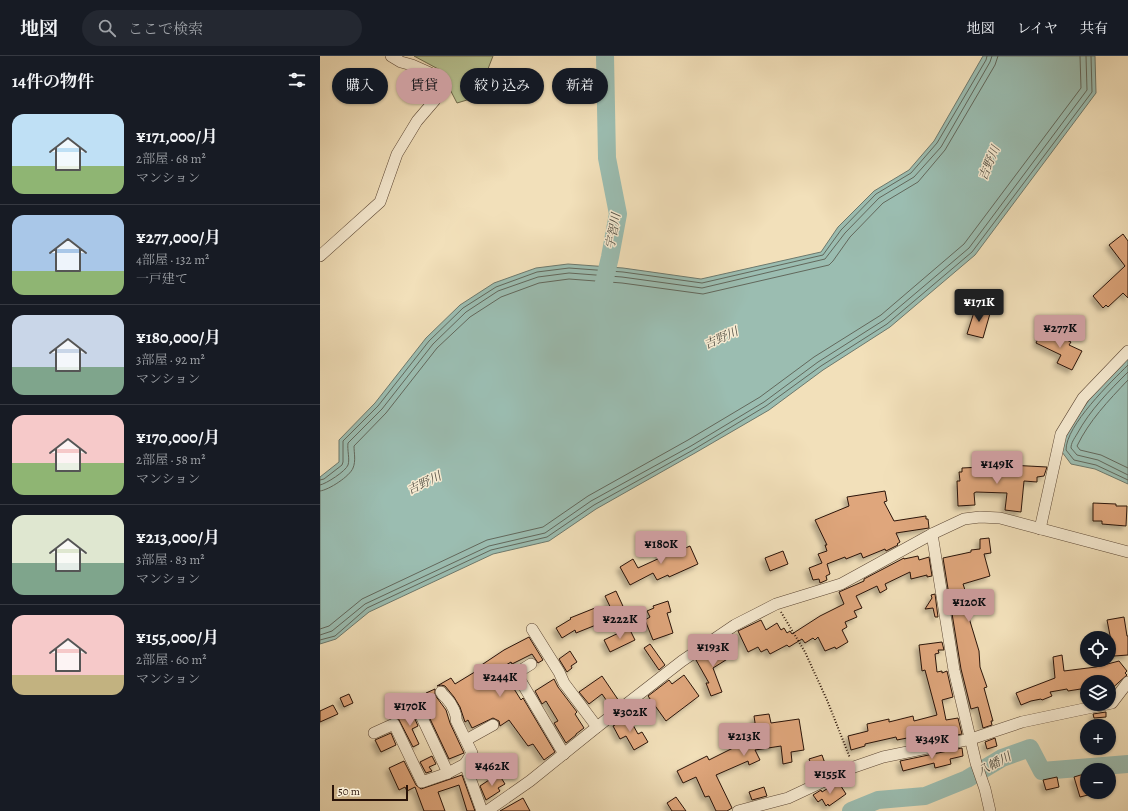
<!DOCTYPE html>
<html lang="ja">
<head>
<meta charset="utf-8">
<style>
	:root { --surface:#171b24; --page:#242831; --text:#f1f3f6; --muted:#9ea1a6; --line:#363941; --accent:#c59692 }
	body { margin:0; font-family:Alegreya,"Noto Serif JP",serif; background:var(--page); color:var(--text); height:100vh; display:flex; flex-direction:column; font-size:15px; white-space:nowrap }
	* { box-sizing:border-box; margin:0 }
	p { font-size:13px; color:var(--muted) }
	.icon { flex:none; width:22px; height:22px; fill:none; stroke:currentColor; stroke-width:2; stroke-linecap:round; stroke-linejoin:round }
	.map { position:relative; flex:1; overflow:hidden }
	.side { display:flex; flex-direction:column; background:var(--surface); width:320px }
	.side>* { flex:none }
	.top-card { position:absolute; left:12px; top:12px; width:380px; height:36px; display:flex; gap:8px }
	.tools { position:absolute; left:760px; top:575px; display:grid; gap:8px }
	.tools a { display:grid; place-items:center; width:36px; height:36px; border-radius:50%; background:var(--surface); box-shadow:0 1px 3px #0004; font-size:20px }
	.scale { position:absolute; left:12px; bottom:10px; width:76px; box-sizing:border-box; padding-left:4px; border:2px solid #291308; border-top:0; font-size:11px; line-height:14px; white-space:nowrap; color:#291308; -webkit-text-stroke:3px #f7ebd2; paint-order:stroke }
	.price { position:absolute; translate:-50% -34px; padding:0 9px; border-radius:4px; background:var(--accent); color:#111; font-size:13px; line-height:26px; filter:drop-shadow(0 1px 2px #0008) }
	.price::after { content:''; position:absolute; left:50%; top:24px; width:12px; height:9px; margin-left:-6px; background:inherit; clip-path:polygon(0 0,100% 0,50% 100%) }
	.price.selected { background:#222; color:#fff }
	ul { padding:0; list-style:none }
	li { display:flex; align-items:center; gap:12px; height:100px; padding:0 12px }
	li+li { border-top:1px solid var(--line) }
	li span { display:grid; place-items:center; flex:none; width:112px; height:80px; border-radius:12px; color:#555 }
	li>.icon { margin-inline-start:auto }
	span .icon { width:48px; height:48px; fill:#fffc; stroke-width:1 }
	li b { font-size:17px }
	h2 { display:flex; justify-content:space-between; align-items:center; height:48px; padding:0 12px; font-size:17px }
	.chip { padding:0 14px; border-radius:18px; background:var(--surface); box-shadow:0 1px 3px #0004; font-size:14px; line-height:36px }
	.chip.selected { background:var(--accent); color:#111 }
	header { display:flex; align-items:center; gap:24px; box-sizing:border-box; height:56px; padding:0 20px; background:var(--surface); border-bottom:1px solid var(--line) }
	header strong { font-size:19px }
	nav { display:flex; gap:22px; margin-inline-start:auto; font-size:14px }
	.search { width:280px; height:36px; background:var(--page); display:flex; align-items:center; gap:10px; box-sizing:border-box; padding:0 14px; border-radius:22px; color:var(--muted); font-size:15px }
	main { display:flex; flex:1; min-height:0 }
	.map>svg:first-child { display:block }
	.green { fill:#b7c392; stroke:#706b4d }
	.water { fill:#9bbdb1; stroke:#6d796d }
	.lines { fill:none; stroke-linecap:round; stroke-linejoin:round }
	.shore { stroke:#62685c; stroke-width:1 }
	.river { stroke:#9bbdb1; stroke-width:18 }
	.building { fill:#dfa67c; stroke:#291308; filter:url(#shadow) }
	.minor-casing { stroke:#5b4634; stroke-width:12 }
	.path { stroke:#291308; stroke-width:2; stroke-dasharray:1 2; stroke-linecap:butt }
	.minor { stroke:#f7ebd2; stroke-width:11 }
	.labels { text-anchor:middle; stroke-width:3; stroke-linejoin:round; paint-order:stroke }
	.water-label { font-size:12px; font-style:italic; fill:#514e43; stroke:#f7ebd2 }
</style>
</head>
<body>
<header>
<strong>地図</strong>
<div class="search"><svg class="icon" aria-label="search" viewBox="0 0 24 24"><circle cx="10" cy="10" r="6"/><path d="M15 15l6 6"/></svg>ここで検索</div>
<nav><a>地図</a><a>レイヤ</a><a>共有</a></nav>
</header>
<main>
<section class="side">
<h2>14件の物件<svg class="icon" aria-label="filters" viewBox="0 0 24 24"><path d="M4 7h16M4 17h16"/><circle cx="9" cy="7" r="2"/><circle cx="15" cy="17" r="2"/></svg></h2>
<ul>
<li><span style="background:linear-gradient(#bfe0f5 65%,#8fb573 0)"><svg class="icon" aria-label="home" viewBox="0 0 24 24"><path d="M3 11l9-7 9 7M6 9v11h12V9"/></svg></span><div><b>¥171,000/月</b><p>2部屋 · 68 m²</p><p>マンション</p></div></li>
<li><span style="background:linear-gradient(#a9c7e8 70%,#8fb573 0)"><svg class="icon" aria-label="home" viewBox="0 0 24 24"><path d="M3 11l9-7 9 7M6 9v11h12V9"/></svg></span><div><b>¥277,000/月</b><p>4部屋 · 132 m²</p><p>一戸建て</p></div></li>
<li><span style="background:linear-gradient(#c9d6e8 65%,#7fa58c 0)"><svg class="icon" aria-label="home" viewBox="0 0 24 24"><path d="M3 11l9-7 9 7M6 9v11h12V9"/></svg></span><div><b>¥180,000/月</b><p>3部屋 · 92 m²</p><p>マンション</p></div></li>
<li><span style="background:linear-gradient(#f6c9c9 60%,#8fb573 0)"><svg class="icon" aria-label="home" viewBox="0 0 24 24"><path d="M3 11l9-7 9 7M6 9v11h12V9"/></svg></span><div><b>¥170,000/月</b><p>2部屋 · 58 m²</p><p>マンション</p></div></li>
<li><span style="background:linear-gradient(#dfe7d0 60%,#7fa58c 0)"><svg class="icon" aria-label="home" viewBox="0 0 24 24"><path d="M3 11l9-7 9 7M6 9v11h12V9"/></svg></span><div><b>¥213,000/月</b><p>3部屋 · 83 m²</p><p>マンション</p></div></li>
<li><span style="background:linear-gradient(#f6c9c9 75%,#c2b280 0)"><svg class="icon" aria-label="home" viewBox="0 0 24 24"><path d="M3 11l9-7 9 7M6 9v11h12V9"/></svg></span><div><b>¥155,000/月</b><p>2部屋 · 60 m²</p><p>マンション</p></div></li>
</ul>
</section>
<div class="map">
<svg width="808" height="755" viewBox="0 0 808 755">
	<defs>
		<filter id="shadow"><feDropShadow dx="-3.5" dy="3.5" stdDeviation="2" flood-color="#0004"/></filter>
	</defs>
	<rect width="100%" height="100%" fill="#f2e0ba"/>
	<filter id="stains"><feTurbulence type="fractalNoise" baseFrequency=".005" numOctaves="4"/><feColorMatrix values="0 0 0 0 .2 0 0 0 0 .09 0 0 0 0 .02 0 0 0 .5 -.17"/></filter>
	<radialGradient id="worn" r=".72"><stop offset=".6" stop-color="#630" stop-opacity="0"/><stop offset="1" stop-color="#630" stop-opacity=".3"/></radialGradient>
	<path class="green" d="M94,0H173L157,41L137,47L120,14Z"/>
	<g class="water">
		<path d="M663,0H775L776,37L655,199L570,271L503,314L449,354L375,397L276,453L229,485L173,498L49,556L16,583L0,588V421L19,406V384L55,347L106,282L140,249L174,227L216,212L248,208L303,212L381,223L501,196L518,171L554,135L589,114L614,85Z"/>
		<path d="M808,303V428L775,413L751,408L742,396V387L753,367L771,341Z"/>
	</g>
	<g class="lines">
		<g class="shore">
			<path d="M808,309C791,326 746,369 746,394L754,404L776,409L808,424"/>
			<path d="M808,316C789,335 770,354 757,378C754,383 751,387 751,392L757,399L778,404L808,419"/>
			<path d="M808,324C788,345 769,365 757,390L760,394L781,399L808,412"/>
			<path d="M0,424L4,423L22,409L23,406V385L58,350L109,285L143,252L176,231L217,216L249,212L303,216L382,227L503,199L521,174L556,138L591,117L617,87L666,4L667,0"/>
			<path d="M0,429C6,428 26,415 28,409C30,403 27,394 28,387L62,353L113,288L146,256L178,235L218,221L249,217L302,221L382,232L505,203L525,177L559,142L594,121L621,91L670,6L672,0"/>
			<path d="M0,435C9,434 30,420 33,412C36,405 34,397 34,390L66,357L117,292L150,261L181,241L219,227L249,223L302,227L383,238L509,209L513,205L530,181L563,147L598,126L625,94L675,9L678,0"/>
			<path d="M0,573L9,570L42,543L167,484L223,471L268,440L368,384L440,341L494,301L561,259L644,188L761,32L760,0"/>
			<path d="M0,579L12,575L45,548L169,490L225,477L271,445L371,390L444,346L498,306L564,264L649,192L767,34L766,0"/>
			<path d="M0,584L15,580L47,552L171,494L227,481L274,449L373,394L446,350L501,310L567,268L652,196L772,36L771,0"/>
		</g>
		<g class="river">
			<path d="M282,235L290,201L298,158L287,102L285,0"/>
			<path d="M531,755L558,744L605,740L647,723L682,702L710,692L722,715L808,708"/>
		</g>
	</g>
	<g class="building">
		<path d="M803,178L808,185V242L803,237L788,251L786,249L783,252L773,240L805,210L789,189Z"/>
		<path d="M662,251L671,254L663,282L647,278L655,253L660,255Z"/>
		<path d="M723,273L751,286L749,289L762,295L752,314L737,307L741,299L716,287Z"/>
		<path d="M689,409L727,411L724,420L717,421V426L704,425L701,456L685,454L687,437L656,436L654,437L655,449L638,450L637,425H640L639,416H642V412L662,411L663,420H688Z"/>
		<path d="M565,435L567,445L564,446L574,465L606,460V463H608L609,472L576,477L580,486L577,488L578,489L566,495L565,493L543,502L541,497L526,503L525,501L507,508L510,518L506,520L507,524L500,527L499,523L493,524L489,512L502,507L498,498L507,495L505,489H507L495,464L529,450L527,441Z"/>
		<path d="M773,447L796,448V450H807L806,470L782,468V465H773Z"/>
		<path d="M669,482L671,497L664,498L670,520L643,528L647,540L643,542L659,595L660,611L667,631L664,632L673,665H671L672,669L663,672L658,651L651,653L641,613L623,502L651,496V494L660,493V483Z"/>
		<path d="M347,488L352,498L370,490L378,508L349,521L348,519L337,524L333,517L310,529L300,511L313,503L318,512L342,501L338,492Z"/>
		<path d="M463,495L468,508L450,515L445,502Z"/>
		<path d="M598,500L599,504L609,501L612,520L607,521V519L591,523L590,516L565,528L567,533L560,537L557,530L536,540L542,552L534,555L537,561L525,566L527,571L522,574L528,586L516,593L515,591L505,595L498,581L495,584L493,582L485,587L482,583L469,591L467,589L450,598L447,593L441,596L438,591L428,596L418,575L441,564L446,574L457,567L461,574L464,572L467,577L470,575L472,578L500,560L524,548L519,536L544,525V523L584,502V503Z"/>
		<path d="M296,535L307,559L296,563L285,540Z"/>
		<path d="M615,538L618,561H615L613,552L605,553L612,542L611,539Z"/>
		<path d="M348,545L351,556L347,557L353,577L333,584L325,564L330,561L327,555L334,552L333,550Z"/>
		<path d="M275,552L281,567L256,577L255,574L242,582L236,572L251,563L250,562Z"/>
		<path d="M804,561L807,580H808V599L794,600L787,564Z"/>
		<path d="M309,572L315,584L290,596L284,584Z"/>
		<path d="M209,581L223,604L218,607L212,598L192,608L191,606L173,617L176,622L173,624L172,629L173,632L179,635L191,628L201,644L203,642L235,696L224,704L213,688L208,690L189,664L180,670L179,665L173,662L152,672L148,664L145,666L140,651L134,641L125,630L121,629L117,630L131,622L135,628L158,614L157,612L184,594Z"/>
		<path d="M622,586L624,594H618L619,597L615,598L617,616L622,615V617L627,615L633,641L622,644L626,664L638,662L642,678L600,686L599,681L588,684L587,682L577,684L576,681L545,688V690L531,694L528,680L548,675L547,668L569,663V666L593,660L594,665L617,659L605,614L602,615L599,589Z"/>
		<path d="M330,588L345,609L339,614L324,592Z"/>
		<path d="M401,589L409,602L393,612L402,636L391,640L386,627H389L376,604Z"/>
		<path d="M250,595L257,606L251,610L252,612L247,616L239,603Z"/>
		<path d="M742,599L744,615L776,611L799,605L807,615L805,617L807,619L789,635V626H767V632L748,635L747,633L730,636L732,640L722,644L721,643L711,645L701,649L696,637L735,622L733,601Z"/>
		<path d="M364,619L379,640L346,665L328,640L349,624L352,628Z"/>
		<path d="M282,620L299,645L291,651L282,638L269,648L259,636Z"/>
		<path d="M234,623L238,631L257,656L255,658L264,672L256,678V679L246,687L234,667L238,665L226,645L222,648L215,635Z"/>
		<path d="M115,633V639L126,654L130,667L144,697L129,703L102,646L99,643L107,639L106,637Z"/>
		<path d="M29,638L33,647L24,651L20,642Z"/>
		<path d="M13,649L18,658L0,666V655Z"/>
		<path d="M91,654L98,670L92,673L99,688L93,691L78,662L87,658L86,657Z"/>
		<path d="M786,656V661L774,662L773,658Z"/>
		<path d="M449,658L451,667L479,663L484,694L471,696L472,706L463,708L461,690L435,694L440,704L429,709L428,705L396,719L412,752L407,755H396L389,740L385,741L376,721L363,727L357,715L387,700L389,704L437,680L434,660Z"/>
		<path d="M308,660L318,678L322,676L328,686L314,694L306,680L300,683L293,670L295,669L294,667Z"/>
		<path d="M71,677L76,689L61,696L55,684Z"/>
		<path d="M675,682L677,690L667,693L665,686Z"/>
		<path d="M642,692L643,700L630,703L631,708L615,712L614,707L583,715L580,705Z"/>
		<path d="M502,699L507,713L495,718L489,703Z"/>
		<path d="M112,700L116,708L109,711L112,715L106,717L100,706Z"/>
		<path d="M84,705L96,729L101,733L142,719L155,755H147L139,729L118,736L125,755H104L95,731L87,735L85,731L79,734L69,712Z"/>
		<path d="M764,718L768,739L760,741L754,721Z"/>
		<path d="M180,720L185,728L178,732L180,735L166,744L160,730L172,722L173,724Z"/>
		<path d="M737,721L739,731L726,734L723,724Z"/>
		<path d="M519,727L526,738L509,750L508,748L506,750L502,743L498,746L493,739L501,734L502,736L513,729L514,731Z"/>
		<path d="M444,731L447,740L432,744L429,736Z"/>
		<path d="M356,741L366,755H352L347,747Z"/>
		<path d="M203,742L210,755H180Z"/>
	</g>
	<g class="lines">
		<defs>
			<g id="minor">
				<path d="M0,200L60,146L77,98L97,65L115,44L110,17L92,9L81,6L71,0"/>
				<path d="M720,473L741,378L763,342L808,295"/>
				<path d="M612,478L634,614L656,707L665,733L670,755"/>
				<path d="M212,573L239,616L244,627L277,671"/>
				<path d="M196,617L244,698"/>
				<path d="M179,628L211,608"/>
				<path d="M121,636C123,640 125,640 127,643C132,648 137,659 136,664L152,697L145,708L162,755"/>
				<path d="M96,649L128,717"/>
				<path d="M54,677L74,668L102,726L128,717L145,708"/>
				<path d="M146,684L173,669"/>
				<path d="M167,755L210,725L277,671L362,605L415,569L456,548L521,528L612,478L644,463L660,461L680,462L808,496"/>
				<path d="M418,755L468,742L534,711L563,701L651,683L702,666L792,647L808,626"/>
			</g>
		</defs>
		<use href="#minor" class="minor-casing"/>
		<path class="path" d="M461,556L485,596L507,644L530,702"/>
		<use href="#minor" class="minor"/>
	</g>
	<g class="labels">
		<g class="water-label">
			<text transform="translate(669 107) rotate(-67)" y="4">吉野川</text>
			<text transform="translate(293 175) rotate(-80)" y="4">宇智川</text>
			<text transform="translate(401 282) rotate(-24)" y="4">吉野川</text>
			<text transform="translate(104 427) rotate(-26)" y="4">吉野川</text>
			<text transform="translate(674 708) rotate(-28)" y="4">八幡川</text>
		</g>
	</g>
	<rect width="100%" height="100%" filter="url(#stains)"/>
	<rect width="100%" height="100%" fill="url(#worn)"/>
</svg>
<div class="tools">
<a><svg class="icon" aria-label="locate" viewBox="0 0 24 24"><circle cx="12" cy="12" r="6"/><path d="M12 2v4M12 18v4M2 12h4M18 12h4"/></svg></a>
<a><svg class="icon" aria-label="layers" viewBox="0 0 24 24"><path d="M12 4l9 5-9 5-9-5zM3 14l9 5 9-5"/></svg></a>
<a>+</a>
<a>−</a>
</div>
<div class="scale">50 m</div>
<b class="price selected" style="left:659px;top:267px">¥171K</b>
<b class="price" style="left:740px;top:293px">¥277K</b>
<b class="price" style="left:677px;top:429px">¥149K</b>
<b class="price" style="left:341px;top:509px">¥180K</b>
<b class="price" style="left:649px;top:567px">¥120K</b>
<b class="price" style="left:300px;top:584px">¥222K</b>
<b class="price" style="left:393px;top:612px">¥193K</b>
<b class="price" style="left:180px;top:642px">¥244K</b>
<b class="price" style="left:90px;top:671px">¥170K</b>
<b class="price" style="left:310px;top:677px">¥302K</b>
<b class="price" style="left:424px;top:701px">¥213K</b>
<b class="price" style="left:612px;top:704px">¥349K</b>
<b class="price" style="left:172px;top:731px">¥462K</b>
<b class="price" style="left:510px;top:739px">¥155K</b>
<div class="top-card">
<a class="chip">購入</a>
<a class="chip selected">賃貸</a>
<a class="chip">絞り込み</a>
<a class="chip">新着</a>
</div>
</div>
</main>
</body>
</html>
